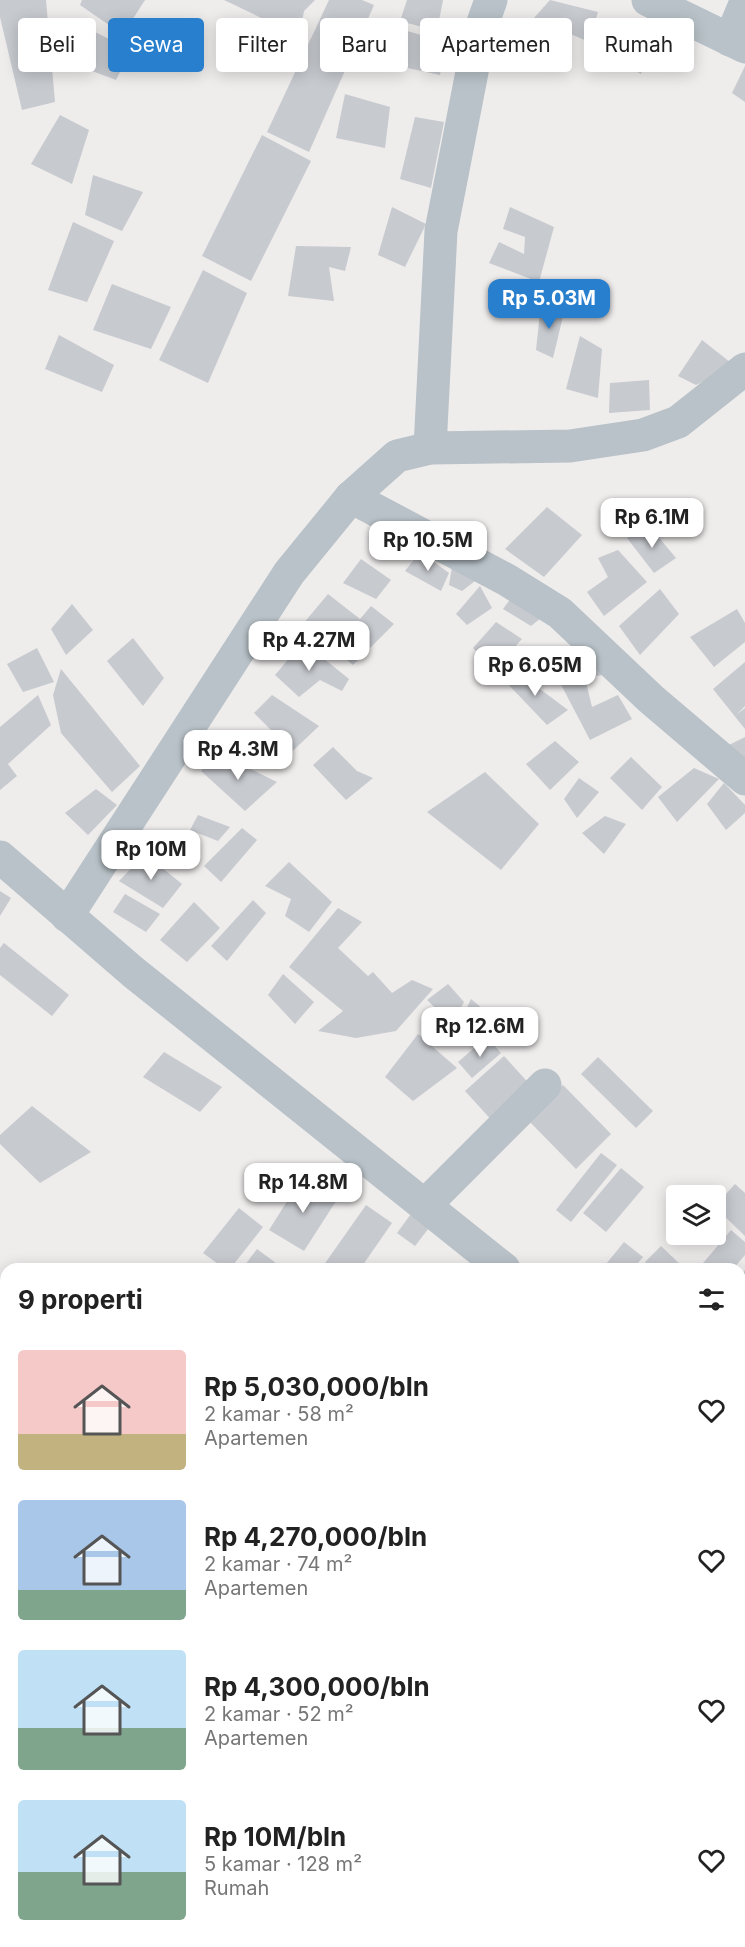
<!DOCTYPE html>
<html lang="id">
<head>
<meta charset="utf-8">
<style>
	:root { --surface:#fff; --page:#f6f6f6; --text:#222; --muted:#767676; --accent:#287fcd }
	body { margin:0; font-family:Inter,sans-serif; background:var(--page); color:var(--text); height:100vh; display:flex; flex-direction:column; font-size:22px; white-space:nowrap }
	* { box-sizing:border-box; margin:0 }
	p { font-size:20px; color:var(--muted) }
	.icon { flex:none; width:33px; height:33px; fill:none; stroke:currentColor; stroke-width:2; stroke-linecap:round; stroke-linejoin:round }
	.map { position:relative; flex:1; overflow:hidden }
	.drawer { position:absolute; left:0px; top:1263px; width:746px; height:684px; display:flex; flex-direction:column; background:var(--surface); border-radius:18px 18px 0 0; box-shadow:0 3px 15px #0003 }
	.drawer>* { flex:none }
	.banner { position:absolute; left:18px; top:18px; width:710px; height:54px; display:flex; gap:12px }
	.controls { position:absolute; left:666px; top:1185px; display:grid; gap:12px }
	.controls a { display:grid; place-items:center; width:60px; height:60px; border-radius:6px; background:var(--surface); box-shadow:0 3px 15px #0003; font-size:30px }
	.price { position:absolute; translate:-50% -51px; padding:0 14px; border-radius:12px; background:#fff; color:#222; font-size:20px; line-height:39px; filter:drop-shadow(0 2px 3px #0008) }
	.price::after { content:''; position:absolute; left:50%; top:36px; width:18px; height:14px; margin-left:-9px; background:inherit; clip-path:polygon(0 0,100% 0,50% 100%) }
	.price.selected { background:var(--accent); color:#fff }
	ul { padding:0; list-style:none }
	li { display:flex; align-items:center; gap:18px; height:150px; padding:0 18px }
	li span { display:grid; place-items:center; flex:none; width:168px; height:120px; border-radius:6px; color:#555 }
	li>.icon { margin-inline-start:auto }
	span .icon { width:72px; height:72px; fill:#fffc; stroke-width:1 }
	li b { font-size:26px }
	h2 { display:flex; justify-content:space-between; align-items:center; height:72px; padding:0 18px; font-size:26px }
	.pill { padding:0 21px; border-radius:6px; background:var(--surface); box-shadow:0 3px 15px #0003; font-size:21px; line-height:54px }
	.pill.selected { background:var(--accent); color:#fff }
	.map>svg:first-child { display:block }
	.building { fill:#c7cacf }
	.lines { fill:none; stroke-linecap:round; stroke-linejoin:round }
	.minor { stroke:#b8c2c8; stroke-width:33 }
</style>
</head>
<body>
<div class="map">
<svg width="745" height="1947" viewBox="0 0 745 1947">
	<rect width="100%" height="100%" fill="#efecec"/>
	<g class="building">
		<path d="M0,0H46L55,102L22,110L0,17Z"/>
		<path d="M82,0H145L127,28L109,25L80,5Z"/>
		<path d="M224,0H315L304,11L299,36Z"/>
		<path d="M329,0H362L374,5L309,152L267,132Z"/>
		<path d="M407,0H443L437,31L400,21Z"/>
		<path d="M550,0L598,12L589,42L534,18Z"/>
		<path d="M67,18L131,50L116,80L52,56Z"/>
		<path d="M636,21L659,28L641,74L594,49L602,31L626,42Z"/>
		<path d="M397,28L445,42L440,75L389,64Z"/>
		<path d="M745,66V102L732,93Z"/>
		<path d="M345,94L390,107L385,148L336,138Z"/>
		<path d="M60,115L89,130L72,184L31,164Z"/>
		<path d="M415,117L444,122L431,188L400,179Z"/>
		<path d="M262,135L311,161L251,281L202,256Z"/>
		<path d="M93,175L143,192L122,231L85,215Z"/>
		<path d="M392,207L426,224L405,267L378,255Z"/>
		<path d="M510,207L554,227L539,282L489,263L499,242L524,254L525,237L503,229Z"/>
		<path d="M73,222L114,241L87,302L48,290Z"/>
		<path d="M296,246L351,247L345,271L329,267L334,301L288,296Z"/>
		<path d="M203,270L247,293L208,383L159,360Z"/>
		<path d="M112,284L171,307L151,349L93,330Z"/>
		<path d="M541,303L564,312L553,358L536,350Z"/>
		<path d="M59,335L114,365L102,392L45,369Z"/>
		<path d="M580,336L602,349L598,398L566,389Z"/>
		<path d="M702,340L735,366L696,385L678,376Z"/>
		<path d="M649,380L650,410L609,413L610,383Z"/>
		<path d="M547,507L582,535L544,577L505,549Z"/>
		<path d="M650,527L676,558L654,573L627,538Z"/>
		<path d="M618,550L647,582L604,616L587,592L608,577L598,558Z"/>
		<path d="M420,552L449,573L441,591L405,571Z"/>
		<path d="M361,559L391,580L376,599L343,583Z"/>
		<path d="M452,567L475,581L462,591L449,585Z"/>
		<path d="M480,586L492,608L467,625L456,614Z"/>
		<path d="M660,589L679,614L640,655L619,626Z"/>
		<path d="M328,594L360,619L371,606L394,624L353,665L303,624Z"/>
		<path d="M514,594L546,614L531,626L503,609Z"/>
		<path d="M72,604L93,630L66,655L51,629Z"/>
		<path d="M737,609L745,623V642L714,667L690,637Z"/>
		<path d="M496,622L522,639L494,670L473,648Z"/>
		<path d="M133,638L164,678L143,706L107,661Z"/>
		<path d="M303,642L349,679L342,691L320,680L299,697L275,675Z"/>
		<path d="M37,648L54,682L23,692L7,664Z"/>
		<path d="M581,653L602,675L585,678L592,707L618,695L632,719L590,740L557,677Z"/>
		<path d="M745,662V706L736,715L745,708V729L713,689Z"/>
		<path d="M512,668L568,710L547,725L502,678Z"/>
		<path d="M61,669L140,766L112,792L61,733L53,695Z"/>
		<path d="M38,695L51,725L8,764L17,776L0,790V727Z"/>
		<path d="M272,695L319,726L281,762L259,747L271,730L254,713Z"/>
		<path d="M745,737V766L727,746Z"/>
		<path d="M555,741L579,762L550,790L526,764Z"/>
		<path d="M333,747L357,771L373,778L346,800L313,765Z"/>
		<path d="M218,753L277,782L245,811L201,771Z"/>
		<path d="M631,757L662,787L642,810L610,778Z"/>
		<path d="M694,768L719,779L677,822L658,797Z"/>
		<path d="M485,772L539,824L501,870L427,812Z"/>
		<path d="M579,778L599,792L577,818L564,799Z"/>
		<path d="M724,783L745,805V813L726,830L707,804Z"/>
		<path d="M96,789L117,805L88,835L65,813Z"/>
		<path d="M198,815L230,827L218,841L190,830Z"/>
		<path d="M605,816L626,824L604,854L582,833Z"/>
		<path d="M242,828L257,840L221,882L204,866Z"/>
		<path d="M165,831L193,849L181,864L156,843Z"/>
		<path d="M145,854L182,884L163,908L119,881Z"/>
		<path d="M289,862L332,902L309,932L285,916L291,899L265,886Z"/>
		<path d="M0,891L11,898L0,916Z"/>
		<path d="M125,894L160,914L146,932L113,912Z"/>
		<path d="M253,900L266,913L227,961L211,946Z"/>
		<path d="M194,902L220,928L187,962L160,940Z"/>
		<path d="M338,908L362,922L338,948L368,976L373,972L392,993L412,980L433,989L396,1031L356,1038L318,1031L343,1011L289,967Z"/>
		<path d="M4,943L69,995L52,1016L0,975V948Z"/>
		<path d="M283,974L314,1002L295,1024L268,995Z"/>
		<path d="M448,984L464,1002L452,1024L427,1000Z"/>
		<path d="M471,999L495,1019L473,1027L462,1018Z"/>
		<path d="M418,1034L457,1068L413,1101L385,1077Z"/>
		<path d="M487,1037L501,1053L472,1078L458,1062Z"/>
		<path d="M164,1052L222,1087L200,1112L143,1077Z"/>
		<path d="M504,1056L535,1090L496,1125L465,1091Z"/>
		<path d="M598,1057L653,1111L636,1128L581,1074Z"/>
		<path d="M563,1085L611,1134L576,1169L527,1119Z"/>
		<path d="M32,1106L91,1152L40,1183L0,1144V1135Z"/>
		<path d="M601,1153L617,1165L571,1222L556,1210Z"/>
		<path d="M621,1168L644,1187L606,1232L583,1213Z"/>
		<path d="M303,1176L338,1198L304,1251L269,1230Z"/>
		<path d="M735,1184L745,1193V1236L716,1208V1205Z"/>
		<path d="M366,1205L392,1223L360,1269H321Z"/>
		<path d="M416,1207L435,1220L415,1246L397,1233Z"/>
		<path d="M239,1208L263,1227L230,1269H225L203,1253Z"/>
		<path d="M731,1230L745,1242V1255L733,1269H698Z"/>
		<path d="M624,1242L643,1257L633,1269H602Z"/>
		<path d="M661,1246L685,1269H652L645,1262Z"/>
		<path d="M257,1249L284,1269H242Z"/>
		<path d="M745,1270V1327L740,1334V1278Z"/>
		<path d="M745,1333V1363L740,1359V1340Z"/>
		<path d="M740,1370L745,1374V1405L740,1412Z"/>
		<path d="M740,1539L745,1544V1556L740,1562Z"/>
		<path d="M745,1583V1619L740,1615V1591Z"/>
	</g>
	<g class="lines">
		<g class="minor">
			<path d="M648,0L745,47"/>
			<path d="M730,40L745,4"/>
			<path d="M430,448L441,231L480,31L491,0"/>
			<path d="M351,497L507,580L560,613L651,699L745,779"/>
			<path d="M0,857L133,972L504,1269"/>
			<path d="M67,916L289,573L351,497L397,456L430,448L570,446L643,435L678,422L745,369"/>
			<path d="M425,1205L545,1085"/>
			<path d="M740,1470L745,1475"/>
		</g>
	</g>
</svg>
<div class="controls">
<a><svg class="icon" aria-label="layers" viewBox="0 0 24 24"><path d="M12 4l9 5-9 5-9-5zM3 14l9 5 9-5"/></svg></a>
</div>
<b class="price selected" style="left:549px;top:330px">Rp 5.03M</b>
<b class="price" style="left:652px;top:549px">Rp 6.1M</b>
<b class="price" style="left:428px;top:572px">Rp 10.5M</b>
<b class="price" style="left:309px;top:672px">Rp 4.27M</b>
<b class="price" style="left:535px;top:697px">Rp 6.05M</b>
<b class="price" style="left:238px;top:781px">Rp 4.3M</b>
<b class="price" style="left:151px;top:881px">Rp 10M</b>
<b class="price" style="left:480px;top:1058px">Rp 12.6M</b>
<b class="price" style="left:303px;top:1214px">Rp 14.8M</b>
<div class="banner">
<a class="pill">Beli</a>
<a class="pill selected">Sewa</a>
<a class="pill">Filter</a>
<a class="pill">Baru</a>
<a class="pill">Apartemen</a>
<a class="pill">Rumah</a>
</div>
<section class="drawer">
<h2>9 properti<svg class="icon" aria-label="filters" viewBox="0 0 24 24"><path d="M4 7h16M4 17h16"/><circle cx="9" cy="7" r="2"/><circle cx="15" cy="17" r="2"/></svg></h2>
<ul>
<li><span style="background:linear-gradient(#f6c9c9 70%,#c2b280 0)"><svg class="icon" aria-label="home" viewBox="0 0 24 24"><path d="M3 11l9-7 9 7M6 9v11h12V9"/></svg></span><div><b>Rp 5,030,000/bln</b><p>2 kamar · 58 m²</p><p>Apartemen</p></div><svg class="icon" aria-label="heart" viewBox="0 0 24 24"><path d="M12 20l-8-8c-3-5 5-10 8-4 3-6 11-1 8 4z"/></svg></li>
<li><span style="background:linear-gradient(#a9c7e8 75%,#7fa58c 0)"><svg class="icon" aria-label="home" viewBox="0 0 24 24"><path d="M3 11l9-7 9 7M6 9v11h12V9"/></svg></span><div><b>Rp 4,270,000/bln</b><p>2 kamar · 74 m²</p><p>Apartemen</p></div><svg class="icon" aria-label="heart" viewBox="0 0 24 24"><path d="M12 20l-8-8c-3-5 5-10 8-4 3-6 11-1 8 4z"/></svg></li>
<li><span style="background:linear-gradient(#bfe0f5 65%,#7fa58c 0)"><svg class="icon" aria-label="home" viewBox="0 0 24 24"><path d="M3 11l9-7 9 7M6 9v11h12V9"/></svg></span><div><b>Rp 4,300,000/bln</b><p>2 kamar · 52 m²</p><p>Apartemen</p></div><svg class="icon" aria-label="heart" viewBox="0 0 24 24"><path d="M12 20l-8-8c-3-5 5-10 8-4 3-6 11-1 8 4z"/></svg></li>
<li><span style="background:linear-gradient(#bfe0f5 60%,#7fa58c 0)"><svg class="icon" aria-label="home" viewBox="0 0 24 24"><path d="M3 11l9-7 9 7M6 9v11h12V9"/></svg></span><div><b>Rp 10M/bln</b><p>5 kamar · 128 m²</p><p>Rumah</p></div><svg class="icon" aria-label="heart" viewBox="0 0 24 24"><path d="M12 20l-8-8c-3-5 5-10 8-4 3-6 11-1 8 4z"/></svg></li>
</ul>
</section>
</div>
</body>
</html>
